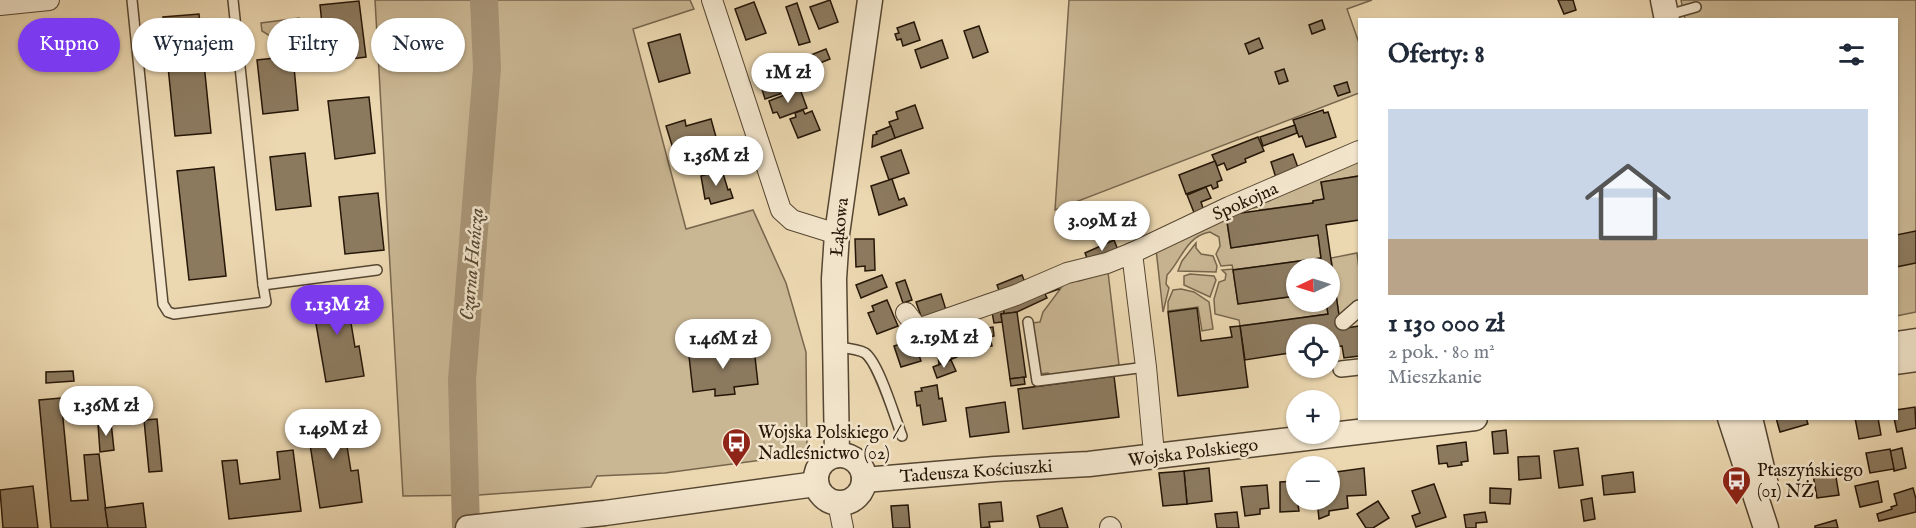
<!DOCTYPE html>
<html lang="pl">
<head>
<meta charset="utf-8">
<style>
	:root { --surface:#fff; --page:#f6f6f7; --text:#1f2937; --muted:#747a83; --line:#e0e1e3; --accent:#7c3aed }
	body { margin:0; font-family:"IM FELL English",serif; background:var(--page); color:var(--text); height:100vh; display:flex; flex-direction:column; font-size:22px; white-space:nowrap }
	* { box-sizing:border-box; margin:0 }
	p { font-size:20px; color:var(--muted) }
	.icon { flex:none; width:33px; height:33px; fill:none; stroke:currentColor; stroke-width:2; stroke-linecap:round; stroke-linejoin:round }
	.map { position:relative; flex:1; overflow:hidden }
	.sheet { position:absolute; left:1358px; top:18px; width:540px; height:402px; display:flex; flex-direction:column; background:var(--surface); border-radius:0px; box-shadow:0 2px 4px #0004 }
	.sheet>* { flex:none }
	.banner { position:absolute; left:18px; top:18px; width:570px; height:54px; display:flex; gap:12px }
	.needle { width:39px; rotate:266deg }
	.tools { position:absolute; left:1286px; top:258px; display:grid; gap:12px }
	.tools a { display:grid; place-items:center; width:54px; height:54px; border-radius:50%; background:var(--surface); box-shadow:0 2px 4px #0004; font-size:30px }
	.price { position:absolute; translate:-50% -51px; padding:0 14px; border-radius:21px; background:#fff; color:#222; font-size:20px; line-height:39px; filter:drop-shadow(0 2px 3px #0008) }
	.price::after { content:''; position:absolute; left:50%; top:36px; width:18px; height:14px; margin-left:-9px; background:inherit; clip-path:polygon(0 0,100% 0,50% 100%) }
	.price.current { background:var(--accent); color:#fff }
	ul { padding:0; list-style:none }
	li { display:grid; align-content:center; gap:12px; height:318px; padding:0 30px }
	li+li { border-top:2px solid var(--line) }
	li span { display:grid; place-items:center; height:186px; border-radius:0px; color:#555 }
	li>.icon { margin-inline-start:auto }
	span .icon { width:108px; height:108px; fill:#fffc; stroke-width:1 }
	li b { font-size:26px }
	h2 { display:flex; justify-content:space-between; align-items:center; height:72px; padding:0 30px; font-size:26px }
	.tag { padding:0 21px; border-radius:27px; background:var(--surface); box-shadow:0 2px 4px #0004; font-size:21px; line-height:54px }
	.tag.current { background:var(--accent); color:#fff }
	.map>svg:first-child { display:block }
	.green { fill:#c9b693; stroke:#77664d; stroke-width:1.5 }
	.lines { fill:none; stroke-linecap:round; stroke-linejoin:round }
	.river { stroke:#a89577; stroke-width:28 }
	.building { fill:#8c7a5f; stroke:#251607; stroke-width:1.5 }
	.service-casing { stroke:#564631; stroke-width:12 }
	.pedestrian-casing { stroke:#564631; stroke-width:18 }
	.minor-casing { stroke:#564631; stroke-width:22 }
	.tertiary-casing { stroke:#564631; stroke-width:27 }
	.service { stroke:#f2e5cc; stroke-width:9 }
	.pedestrian { stroke:#f2e5cc; stroke-width:15 }
	.minor { stroke:#f2e5cc; stroke-width:20 }
	.tertiary { stroke:#f2e5cc; stroke-width:24 }
	.labels { text-anchor:middle; stroke-width:5; stroke-linejoin:round; paint-order:stroke }
	.street-label { font-size:18px; fill:#251607; stroke:#f2e5cc }
	.poi-label { font-size:18px; fill:#251607; stroke:#f2e5cc; text-anchor:start }
	.water-label { font-size:20px; font-style:italic; fill:#594934; stroke:#f2e5cc }
</style>
</head>
<body>
<div class="map">
<svg width="1916" height="528" viewBox="0 0 1916 528">
	<rect width="100%" height="100%" fill="#ebd7b0"/>
	<filter id="stains"><feTurbulence type="fractalNoise" baseFrequency=".00333" numOctaves="4"/><feColorMatrix values="0 0 0 0 .2 0 0 0 0 .09 0 0 0 0 .02 0 0 0 .5 -.17"/></filter>
	<radialGradient id="worn" r=".72"><stop offset=".6" stop-color="#630" stop-opacity="0"/><stop offset="1" stop-color="#630" stop-opacity=".3"/></radialGradient>
	<g class="green">
		<path d="M375,0H690L694,9L633,29L686,229L753,210L786,283L806,352L807,454L665,473L597,476L591,487L479,495L403,496Z"/>
		<path d="M1069,0H1372L1347,9L1359,43V93L1055,210Z"/>
		<path d="M1681,0H1916V312L1896,316V20L1685,19Z"/>
		<path d="M299,18L301,32L270,36L262,31L261,23Z"/>
		<path d="M1359,157V176L1321,182L1324,199L1313,201V203L1260,210L1259,207L1247,209Z"/>
		<path d="M1238,209L1245,213L1226,216L1231,248L1318,235L1321,258L1233,270L1238,304L1296,296V302H1326L1328,314L1240,326L1239,320L1215,314L1214,299L1219,282L1225,280L1226,274L1222,270L1233,269L1232,265L1221,266L1216,254L1220,246L1219,237L1210,232C1186,236 1181,261 1167,275L1166,284L1169,288L1163,312L1156,249Z"/>
		<path d="M1196,243V248L1201,254L1213,256L1217,266L1216,272L1178,271L1182,261Z"/>
		<path d="M1357,253L1359,269V303L1339,316L1331,258Z"/>
		<path d="M1108,272L1119,365L1052,376L1048,373L1039,374L1032,323L1040,322L1043,312L1067,280L1079,281Z"/>
		<path d="M1190,274L1214,276L1216,280L1210,297L1184,285V276Z"/>
		<path d="M1181,289L1194,292L1209,302L1213,329L1202,331L1198,307L1168,311V302L1173,290Z"/>
	</g>
	<g class="lines">
		<path class="river" d="M466,528L462,380L487,68L484,0"/>
	</g>
	<g class="building">
		<path d="M830,0L838,22L819,29L810,7Z"/>
		<path d="M1558,0H1573L1576,10L1564,14Z"/>
		<path d="M359,1L366,57L326,62L320,5Z"/>
		<path d="M754,2L766,33L746,40L735,9Z"/>
		<path d="M797,3L810,42L799,45L786,7Z"/>
		<path d="M199,14L211,133L175,136L163,17Z"/>
		<path d="M1322,20L1325,29L1312,34L1309,25Z"/>
		<path d="M914,22L920,40L903,46L901,39L897,40L895,34L899,33L897,28Z"/>
		<path d="M979,26L988,52L973,58L964,31Z"/>
		<path d="M680,34L690,73L659,82L648,43Z"/>
		<path d="M1259,38L1263,48L1249,54L1245,44Z"/>
		<path d="M942,40L948,58L921,68L915,50Z"/>
		<path d="M826,49L830,59L810,67L806,57Z"/>
		<path d="M293,56L298,110L263,114L257,60Z"/>
		<path d="M1284,69L1288,81L1279,84L1275,72Z"/>
		<path d="M795,74L800,87L765,99L761,86Z"/>
		<path d="M1347,82L1350,92L1338,96L1334,86Z"/>
		<path d="M800,89L807,108L780,118L777,112L773,113L769,101Z"/>
		<path d="M369,97L375,153L335,159L328,101Z"/>
		<path d="M915,105L923,128L895,138L889,122L898,119L896,112Z"/>
		<path d="M803,110L805,114L812,111L820,130L798,138L790,119L796,117L795,113Z"/>
		<path d="M1323,110L1324,113L1328,112L1336,137L1306,147L1302,136L1299,137L1293,120Z"/>
		<path d="M711,119L721,155L690,164L686,152L675,155L666,126L685,120L686,126Z"/>
		<path d="M1295,125L1297,133L1263,146L1260,137Z"/>
		<path d="M891,126L895,138L872,147L873,135L877,134L876,132Z"/>
		<path d="M1258,137L1264,151L1245,159L1246,162L1227,170L1224,163L1217,166L1212,155Z"/>
		<path d="M901,150L909,173L889,180L881,157Z"/>
		<path d="M305,153L311,206L276,210L270,157Z"/>
		<path d="M1293,154L1300,173L1277,181L1271,162Z"/>
		<path d="M1215,161L1222,180L1217,182L1218,187L1213,189L1211,185L1186,194L1179,175Z"/>
		<path d="M214,167L226,276L189,280L177,171Z"/>
		<path d="M722,170L728,190L730,189L733,198L711,204L709,198L705,199L701,176Z"/>
		<path d="M1359,176V220L1326,225L1341,329L1359,326V356L1344,358L1342,346L1329,347V334H1296V352L1245,360L1240,326L1328,314L1326,302H1329V268H1296V296L1238,304L1233,270L1321,258L1318,235L1231,248L1226,215L1313,203V201L1324,199L1321,182Z"/>
		<path d="M892,179L899,200L904,198L907,205L879,215L871,186Z"/>
		<path d="M1206,187L1211,198L1201,202L1204,211L1195,215L1187,195Z"/>
		<path d="M378,193L384,250L345,254L339,197Z"/>
		<path d="M1916,231V263L1896,267V235Z"/>
		<path d="M855,239H874L875,270L865,271V266L856,267Z"/>
		<path d="M1114,240L1118,250L1089,263L1085,253Z"/>
		<path d="M882,275L887,287L861,298L856,285Z"/>
		<path d="M1022,275L1026,285L1001,296L997,285Z"/>
		<path d="M905,280L912,300L903,303L896,283Z"/>
		<path d="M1056,282L1059,289L1045,294L1047,298L1017,312L1004,314L1003,306Z"/>
		<path d="M349,289L355,322L351,323L355,347L359,346L364,376L326,382L311,295Z"/>
		<path d="M941,294L946,310L922,319L916,302Z"/>
		<path d="M887,300L898,326L877,334L868,313L874,311L872,306Z"/>
		<path d="M1003,306L1004,314H1001L1002,322L994,323L991,307Z"/>
		<path d="M1197,308L1201,341L1232,337L1230,327L1240,326L1248,387L1178,396L1168,312Z"/>
		<path d="M1017,312L1026,377L1010,379L1001,314Z"/>
		<path d="M958,319L961,330L953,331L957,357L939,364L936,341L940,339L938,324Z"/>
		<path d="M993,327L994,336L990,337L992,346L972,349L969,331Z"/>
		<path d="M914,340L921,361L901,367L894,346Z"/>
		<path d="M733,346V351L754,348L758,384L734,387L735,394L715,396V389L693,392L689,356L709,354L708,349Z"/>
		<path d="M951,360L956,371L937,378L933,367Z"/>
		<path d="M73,371L74,381L46,383V372Z"/>
		<path d="M1114,376L1119,417L1023,429L1018,389Z"/>
		<path d="M1024,377L1025,384L1011,386L1010,379Z"/>
		<path d="M937,385L939,399L942,398L946,421L923,425L920,405L917,406L915,392L922,391L921,388Z"/>
		<path d="M110,396V408H96V397Z"/>
		<path d="M61,398L71,501L88,500L84,455L99,454L108,528H51L39,400Z"/>
		<path d="M1005,402L1009,432L970,437L966,408Z"/>
		<path d="M1915,407L1916,428L1897,432L1894,418H1896V410Z"/>
		<path d="M350,412L354,439L346,440L351,471L358,470L362,502L320,508L306,419Z"/>
		<path d="M1776,418H1806L1808,424L1780,432Z"/>
		<path d="M1855,418H1878L1881,435L1859,439Z"/>
		<path d="M157,419L162,471L149,472L144,420Z"/>
		<path d="M111,422L114,450L100,452L98,424Z"/>
		<path d="M1506,430L1508,453L1494,454L1492,432Z"/>
		<path d="M1466,442L1468,461L1461,462L1462,465L1448,467L1447,463L1439,464L1437,446Z"/>
		<path d="M1578,448L1583,485L1559,488L1554,451Z"/>
		<path d="M1902,448L1906,468L1894,471L1890,451Z"/>
		<path d="M1890,449L1894,469L1870,473L1866,453Z"/>
		<path d="M293,450L301,511L229,519L222,461L237,460L240,484L280,479L277,452Z"/>
		<path d="M1539,456L1541,478L1519,480L1518,457Z"/>
		<path d="M1834,465L1839,495L1817,498L1812,469Z"/>
		<path d="M1209,468L1212,501L1187,504L1184,471Z"/>
		<path d="M1364,468L1366,495L1347,496L1348,508L1329,511V515L1319,519L1317,500H1329V473Z"/>
		<path d="M1184,471L1187,504L1163,506L1159,473Z"/>
		<path d="M1633,472L1635,492L1604,495L1602,476Z"/>
		<path d="M1296,481V500H1306V505H1298L1299,511L1280,512V482Z"/>
		<path d="M1878,481L1882,502L1860,507L1855,486Z"/>
		<path d="M1434,484L1446,517L1416,527L1412,516L1420,513L1412,491Z"/>
		<path d="M1267,485L1269,508L1260,509V514L1245,516L1241,487Z"/>
		<path d="M33,486L38,528H3L0,490Z"/>
		<path d="M1490,488L1511,489L1510,504L1490,503Z"/>
		<path d="M1913,488L1916,499V512L1879,521L1877,514L1892,509L1891,507L1897,505L1894,494Z"/>
		<path d="M1592,498L1595,519L1584,521L1581,500Z"/>
		<path d="M1378,501L1389,518L1373,528H1366L1357,514Z"/>
		<path d="M1001,502L1003,521L989,522L990,527L981,528L979,504Z"/>
		<path d="M143,503L146,528H108L105,508Z"/>
		<path d="M908,505L910,528H893L891,506Z"/>
		<path d="M1062,508L1068,528H1040L1037,516Z"/>
		<path d="M1237,512L1239,528H1217L1215,514Z"/>
		<path d="M1485,512L1487,522L1476,523V528H1466L1464,515Z"/>
		<path d="M1836,520L1838,528H1815V526Z"/>
	</g>
	<g class="lines">
		<defs>
			<g id="service">
				<path d="M132,0L163,304L168,312L174,314L266,302L263,285L377,270"/>
				<path d="M233,0L263,285"/>
				<path d="M1668,15L1696,7"/>
				<path d="M1028,322L1037,381L1146,367"/>
				<path d="M837,347C846,348 858,349 865,353C879,363 895,418 902,436"/>
			</g>
			<g id="pedestrian">
				<path d="M1343,322L1359,308"/>
				<path d="M1341,369L1359,367"/>
			</g>
			<g id="minor">
				<path d="M712,0L781,210L792,220L837,234"/>
				<path d="M0,5L49,0"/>
				<path d="M1132,253L1146,367L1153,443"/>
				<path d="M906,313L918,329L1016,295L1067,273L1107,263L1132,253L1229,207L1359,151"/>
				<path d="M838,503L843,528"/>
				<path d="M1110,527L1111,528"/>
			</g>
			<g id="tertiary">
				<path d="M1663,0L1667,20"/>
				<path d="M1896,344L1916,341"/>
				<path d="M1896,362L1916,359"/>
				<path d="M1730,418L1766,528"/>
				<path d="M1750,418L1766,485"/>
				<circle cx="840" cy="479" r="24"/>
				<path d="M837,455L834,279L837,234L870,0"/>
				<path d="M864,480L995,469L1089,464L1475,418"/>
				<path d="M468,528L605,513L816,484"/>
			</g>
		</defs>
		<use href="#service" class="service-casing"/>
		<use href="#pedestrian" class="pedestrian-casing"/>
		<use href="#minor" class="minor-casing"/>
		<use href="#tertiary" class="tertiary-casing"/>
		<use href="#service" class="service"/>
		<use href="#pedestrian" class="pedestrian"/>
		<use href="#minor" class="minor"/>
		<use href="#tertiary" class="tertiary"/>
	</g>
	<defs>
		<symbol id="bus-pin" viewBox="-11 -11 22 30"><path d="M0 17L-7.5 6A9.5 9.5 0 1 1 7.5 6Z" fill="#8f2418" stroke="#f2e5cc"/><path d="M-5-6H5V4H4V6H2V4H-2V6H-4V4H-5ZM-3.5-4V0h7V-4ZM-3.5 1.2v1.5H-2V1.2ZM2 1.2v1.5H3.5V1.2Z" fill="#fff"/></symbol>
	</defs>
	<g fill-rule="evenodd">
		<use href="#bus-pin" x="720" y="426" width="33" height="45"/>
		<use href="#bus-pin" x="1720" y="464" width="33" height="45"/>
	</g>
	<g class="labels">
		<g class="street-label">
			<text transform="translate(1245 201) rotate(-24)" y="6">Spokojna</text>
			<text transform="translate(839 227) rotate(-84)" y="6">Łąkowa</text>
			<text transform="translate(1193 452) rotate(-7)" y="6">Wojska Polskiego</text>
			<text transform="translate(976 471) rotate(-4)" y="6">Tadeusza Kościuszki</text>
		</g>
		<g class="poi-label">
			<text x="758" y="438">Wojska Polskiego /<tspan x="758" dy="21">Nadleśnictwo (02)</tspan></text>
			<text x="1757" y="476">Ptaszyńskiego<tspan x="1757" dy="21">(01) NŻ</tspan></text>
		</g>
		<g class="water-label">
			<text transform="translate(471 264) rotate(-85)" y="7">Czarna Hańcza</text>
		</g>
	</g>
	<rect width="100%" height="100%" filter="url(#stains)"/>
	<rect width="100%" height="100%" fill="url(#worn)"/>
</svg>
<div class="tools">
<a><svg class="needle" viewBox="-14 -14 28 28"><path d="M0-13l5 13h-10z" fill="#e53935"/><path d="M0 13l5-13h-10z" fill="#747a83"/></svg></a>
<a><svg class="icon" aria-label="locate" viewBox="0 0 24 24"><circle cx="12" cy="12" r="6"/><path d="M12 2v4M12 18v4M2 12h4M18 12h4"/></svg></a>
<a>+</a>
<a>−</a>
</div>
<b class="price" style="left:788px;top:104px">1M zł</b>
<b class="price" style="left:716px;top:187px">1.36M zł</b>
<b class="price" style="left:1102px;top:252px">3.09M zł</b>
<b class="price current" style="left:337px;top:336px">1.13M zł</b>
<b class="price" style="left:944px;top:369px">2.19M zł</b>
<b class="price" style="left:723px;top:370px">1.46M zł</b>
<b class="price" style="left:106px;top:437px">1.36M zł</b>
<b class="price" style="left:333px;top:460px">1.49M zł</b>
<div class="banner">
<a class="tag current">Kupno</a>
<a class="tag">Wynajem</a>
<a class="tag">Filtry</a>
<a class="tag">Nowe</a>
</div>
<section class="sheet">
<h2>Oferty: 8<svg class="icon" aria-label="filters" viewBox="0 0 24 24"><path d="M4 7h16M4 17h16"/><circle cx="9" cy="7" r="2"/><circle cx="15" cy="17" r="2"/></svg></h2>
<ul>
<li><span style="background:linear-gradient(#c9d6e8 70%,#b9a48a 0)"><svg class="icon" aria-label="home" viewBox="0 0 24 24"><path d="M3 11l9-7 9 7M6 9v11h12V9"/></svg></span><div><b>1 130 000 zł</b><p>2 pok. · 80 m²</p><p>Mieszkanie</p></div></li>
</ul>
</section>
</div>
</body>
</html>
